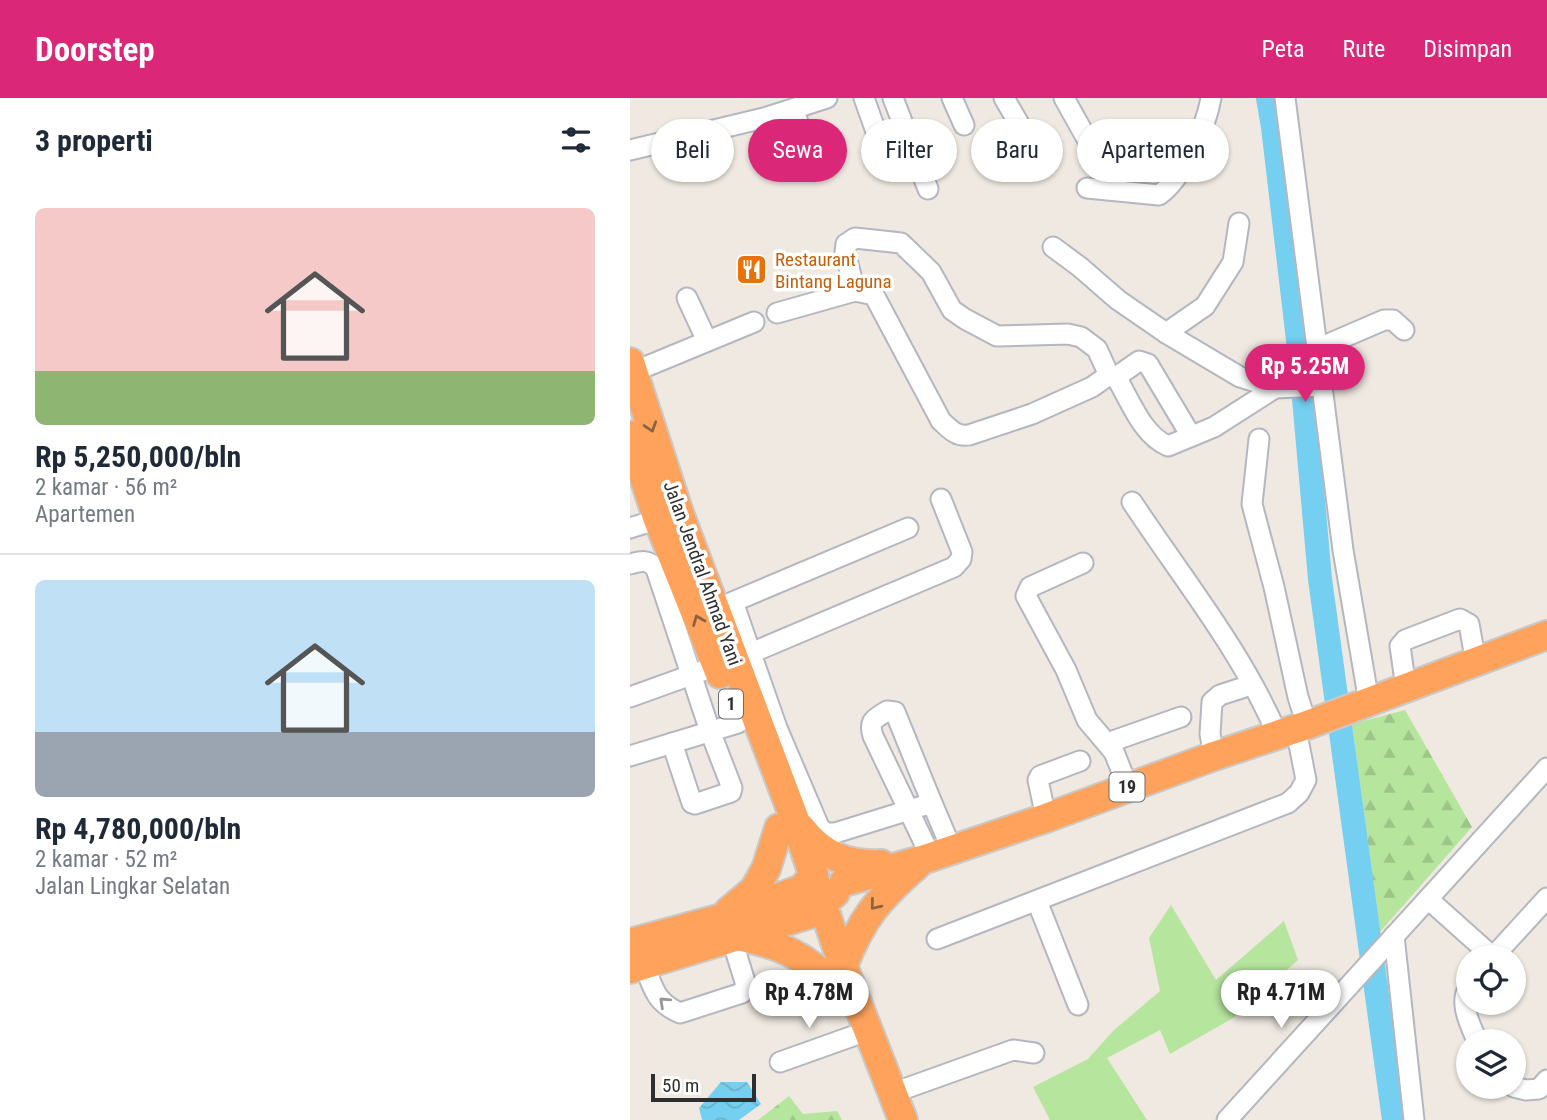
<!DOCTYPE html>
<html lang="id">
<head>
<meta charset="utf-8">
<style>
	:root { --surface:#fff; --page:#f2f2f3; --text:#1f2937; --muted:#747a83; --line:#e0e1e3; --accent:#db2777 }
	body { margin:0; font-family:"Roboto Condensed",sans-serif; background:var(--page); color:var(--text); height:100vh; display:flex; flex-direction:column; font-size:26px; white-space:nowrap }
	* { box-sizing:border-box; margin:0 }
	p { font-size:23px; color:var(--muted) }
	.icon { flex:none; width:38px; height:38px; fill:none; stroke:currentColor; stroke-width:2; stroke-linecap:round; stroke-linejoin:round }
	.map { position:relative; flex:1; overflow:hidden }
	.drawer { display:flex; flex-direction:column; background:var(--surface); width:630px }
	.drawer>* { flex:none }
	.guide { position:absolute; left:21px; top:21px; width:665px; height:63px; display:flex; gap:14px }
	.controls { position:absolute; left:826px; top:847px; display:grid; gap:14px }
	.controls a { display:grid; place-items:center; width:70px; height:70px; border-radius:50%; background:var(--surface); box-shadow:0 2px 5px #0004; font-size:35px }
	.scale { position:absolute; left:21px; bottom:18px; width:105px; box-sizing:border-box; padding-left:7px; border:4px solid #2e2e2e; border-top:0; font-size:19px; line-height:24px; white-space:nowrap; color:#2e2e2e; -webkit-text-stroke:5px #fff; paint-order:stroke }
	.price { position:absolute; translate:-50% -60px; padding:0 16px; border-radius:24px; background:#fff; color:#222; font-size:23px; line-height:46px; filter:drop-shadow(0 2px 4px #0008) }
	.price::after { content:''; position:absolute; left:50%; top:42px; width:21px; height:16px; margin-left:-10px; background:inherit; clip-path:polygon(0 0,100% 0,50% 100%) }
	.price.on { background:var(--accent); color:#fff }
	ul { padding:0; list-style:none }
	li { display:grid; align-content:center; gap:14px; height:371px; padding:0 35px }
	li+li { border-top:2px solid var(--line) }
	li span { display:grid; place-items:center; height:217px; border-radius:10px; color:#555 }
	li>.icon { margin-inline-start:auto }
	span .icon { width:126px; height:126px; fill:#fffc; stroke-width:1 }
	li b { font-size:30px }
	h2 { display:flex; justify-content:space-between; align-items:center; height:84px; padding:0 35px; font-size:30px }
	.pill { padding:0 24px; border-radius:32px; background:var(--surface); box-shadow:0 2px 5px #0004; font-size:24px; line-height:63px }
	.pill.on { background:var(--accent); color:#fff }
	header { display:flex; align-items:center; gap:42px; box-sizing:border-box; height:98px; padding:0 35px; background:var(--accent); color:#fff }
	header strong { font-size:33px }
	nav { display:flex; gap:38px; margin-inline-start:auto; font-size:24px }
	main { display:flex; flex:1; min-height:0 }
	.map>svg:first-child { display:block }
	.grass { fill:#b6e59e }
	.forest { fill:url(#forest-firs) }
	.water { fill:url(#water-waves) }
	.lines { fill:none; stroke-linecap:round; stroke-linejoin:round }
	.river { stroke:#75cff0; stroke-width:24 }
	.minor-casing { stroke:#b4b7c1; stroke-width:23 }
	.highway-casing { stroke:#c9c9c9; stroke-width:32 }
	.minor { stroke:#fff; stroke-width:19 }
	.highway { stroke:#ffa35c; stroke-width:28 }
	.oneway { stroke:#8c6343 }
	.oneway2 { stroke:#969696 }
	.labels { text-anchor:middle; stroke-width:7; stroke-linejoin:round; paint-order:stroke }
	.shield { fill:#fff; stroke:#6d6d6d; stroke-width:2 }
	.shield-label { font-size:18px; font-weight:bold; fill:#2e2e2e }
	.food-label { font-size:19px; fill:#c56008; stroke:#fff; text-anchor:start }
	.street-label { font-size:19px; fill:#2e2e2e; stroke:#fff }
</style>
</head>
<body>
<header>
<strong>Doorstep</strong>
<nav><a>Peta</a><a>Rute</a><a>Disimpan</a></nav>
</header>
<main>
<section class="drawer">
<h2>3 properti<svg class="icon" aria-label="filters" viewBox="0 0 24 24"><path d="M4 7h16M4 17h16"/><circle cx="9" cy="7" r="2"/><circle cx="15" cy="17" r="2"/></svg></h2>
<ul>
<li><span style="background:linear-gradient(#f6c9c9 75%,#8fb573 0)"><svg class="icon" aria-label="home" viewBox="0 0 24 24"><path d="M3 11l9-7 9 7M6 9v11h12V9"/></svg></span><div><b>Rp 5,250,000/bln</b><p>2 kamar · 56 m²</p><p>Apartemen</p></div></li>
<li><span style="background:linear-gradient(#bfe0f5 70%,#9aa5b1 0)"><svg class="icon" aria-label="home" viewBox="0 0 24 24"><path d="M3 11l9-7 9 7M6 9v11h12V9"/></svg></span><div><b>Rp 4,780,000/bln</b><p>2 kamar · 52 m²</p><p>Jalan Lingkar Selatan</p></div></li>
</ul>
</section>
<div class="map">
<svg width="917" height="1022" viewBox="0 0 917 1022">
	<defs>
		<pattern id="forest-firs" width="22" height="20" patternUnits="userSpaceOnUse" patternTransform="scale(1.75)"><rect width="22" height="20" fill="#b6e59e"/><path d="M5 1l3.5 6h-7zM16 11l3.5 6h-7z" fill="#9dc588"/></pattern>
		<pattern id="water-waves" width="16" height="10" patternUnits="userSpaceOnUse" patternTransform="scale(1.75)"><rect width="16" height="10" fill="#75cff0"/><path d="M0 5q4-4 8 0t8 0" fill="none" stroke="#66b2ce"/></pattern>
	</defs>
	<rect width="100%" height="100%" fill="#efe9e1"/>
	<path class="grass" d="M541,807L586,882L654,823L668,862L603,920L540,956L530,932L477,960L517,1022H420L403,989L458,961L483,933L530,893L519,840Z"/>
	<g class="forest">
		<path d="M775,612L842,729L750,834L722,626Z"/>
		<path d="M159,998L173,1016L207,1013L212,1022H128Z"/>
	</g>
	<path class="water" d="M91,984H117L131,1006L109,1022H72L69,1010Z"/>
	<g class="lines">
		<path class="river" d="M638,0L643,29L671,267L690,481L764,1022"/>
		<defs>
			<g id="minor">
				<path d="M234,0L249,42"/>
				<path d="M263,0L298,91"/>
				<path d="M322,0L334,27"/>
				<path d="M374,0L395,36"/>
				<path d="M434,0L467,59"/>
				<path d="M655,0L713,452L739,604"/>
				<path d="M164,12L181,64"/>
				<path d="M0,52L134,20L197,0"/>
				<path d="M457,90L529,97C553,80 576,29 581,0"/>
				<path d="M423,149L450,169L488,202L536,235L610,279L645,290L692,288"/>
				<path d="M225,193L215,154L216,146L225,140L271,145L301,174L322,212L335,221L367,238L438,236L451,239L467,251L479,277"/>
				<path d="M57,200L77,243"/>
				<path d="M147,215L225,193L244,197L311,323C320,331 326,339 339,337L402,316L462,289L479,277L486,279C500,302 512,337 538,348L584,329L645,290"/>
				<path d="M536,235L575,208L603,164L609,125"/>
				<path d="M689,250L754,222H763L774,232"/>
				<path d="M3,274L124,224"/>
				<path d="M486,279L509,263L518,266L561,338"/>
				<path d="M629,341L622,406L644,489L668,599L677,627"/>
				<path d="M502,404C552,480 612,553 648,638"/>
				<path d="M0,430L39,418"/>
				<path d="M453,465L400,489L396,498L436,572L457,622L484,654L498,689"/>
				<path d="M0,466C11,463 19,461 26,471L80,633L102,690L101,694L65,706L62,705L42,645"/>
				<path d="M103,504L147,630L190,731L197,735H205L302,705L322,752"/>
				<path d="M93,508L278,430"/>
				<path d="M121,555L324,469L331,461L332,454L311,401"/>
				<path d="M776,590L770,548L775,542L830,521L839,526L846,565"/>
				<path d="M0,599L75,572"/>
				<path d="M477,645L551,619"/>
				<path d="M0,658L108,625"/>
				<path d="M584,658L580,636L582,604L590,597L621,587"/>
				<path d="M416,720L408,682L410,678L450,663"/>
				<path d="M301,759L243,638C238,622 245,621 257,613L265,614L302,705"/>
				<path d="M798,801L863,859"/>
				<path d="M407,803L448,907"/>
				<path d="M764,838L784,1022"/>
				<path d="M307,841L658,705L669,695L676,682L666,631"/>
				<path d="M863,859L917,800"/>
				<path d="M14,867C24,891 25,904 50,915L112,895L116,887L102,842"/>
				<path d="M838,891C829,906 841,928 847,943"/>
				<path d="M150,964L223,938"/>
				<path d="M884,989L896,992L909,991L917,982"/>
				<path d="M263,995L383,952L404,955"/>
				<path d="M597,1022L917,670"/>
			</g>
			<g id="highway">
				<path d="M0,264L49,415L165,722L213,868L273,1022"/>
				<path d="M0,337L28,422L90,576"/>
				<path d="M171,730C192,757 217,768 251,766"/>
				<path d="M214,784L295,761L416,720L584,658L677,627L917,537"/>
				<path d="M99,813L124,792L136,771L149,730"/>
				<path d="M112,839C151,847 176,858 204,888"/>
				<path d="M0,845L92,820L172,791L184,776"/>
				<path d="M213,868C232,820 248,801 287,767"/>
				<path d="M0,871L180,816L205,795"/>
			</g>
		</defs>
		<use href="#minor" class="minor-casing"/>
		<use href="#highway" class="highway-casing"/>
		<use href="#minor" class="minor"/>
		<use href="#highway" class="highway"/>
	</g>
	<defs><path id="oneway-chevron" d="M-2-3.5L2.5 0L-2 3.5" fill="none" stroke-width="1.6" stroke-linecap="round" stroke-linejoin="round" transform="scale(1.75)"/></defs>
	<g class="oneway">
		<use href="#oneway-chevron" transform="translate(21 329) rotate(72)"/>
		<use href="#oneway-chevron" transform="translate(68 522) rotate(-112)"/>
		<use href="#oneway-chevron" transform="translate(245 807) rotate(129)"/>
	</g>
	<use class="oneway2" href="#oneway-chevron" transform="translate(34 904) rotate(-137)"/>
	<defs>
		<symbol id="restaurant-square" viewBox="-11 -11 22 22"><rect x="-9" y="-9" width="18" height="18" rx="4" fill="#e8710a" stroke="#fff"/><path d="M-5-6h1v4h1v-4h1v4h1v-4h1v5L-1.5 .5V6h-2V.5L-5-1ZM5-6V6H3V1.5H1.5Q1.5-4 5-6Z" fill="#fff"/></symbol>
	</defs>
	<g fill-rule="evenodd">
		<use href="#restaurant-square" x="104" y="154" width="35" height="35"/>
	</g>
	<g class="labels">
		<g class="shield">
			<rect x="89" y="591.5" width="24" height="29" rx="5"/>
			<rect x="479.5" y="674.5" width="35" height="29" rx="5"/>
		</g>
		<g class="shield-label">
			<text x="101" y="612">1</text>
			<text x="497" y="695">19</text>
		</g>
		<g class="food-label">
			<text x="145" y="168">Restaurant<tspan x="145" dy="22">Bintang Laguna</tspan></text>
		</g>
		<g class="street-label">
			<text transform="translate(73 475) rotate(70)" y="7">Jalan Jendral Ahmad Yani</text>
		</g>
	</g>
</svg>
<div class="controls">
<a><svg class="icon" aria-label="locate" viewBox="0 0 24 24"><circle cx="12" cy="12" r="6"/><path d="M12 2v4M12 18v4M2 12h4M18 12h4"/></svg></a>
<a><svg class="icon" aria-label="layers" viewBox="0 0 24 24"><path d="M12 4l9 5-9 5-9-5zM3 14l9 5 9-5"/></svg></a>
</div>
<div class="scale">50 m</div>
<b class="price on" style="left:675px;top:306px">Rp 5.25M</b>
<b class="price" style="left:179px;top:932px">Rp 4.78M</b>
<b class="price" style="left:651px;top:932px">Rp 4.71M</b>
<div class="guide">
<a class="pill">Beli</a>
<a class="pill on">Sewa</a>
<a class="pill">Filter</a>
<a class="pill">Baru</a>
<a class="pill">Apartemen</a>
</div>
</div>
</main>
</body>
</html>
